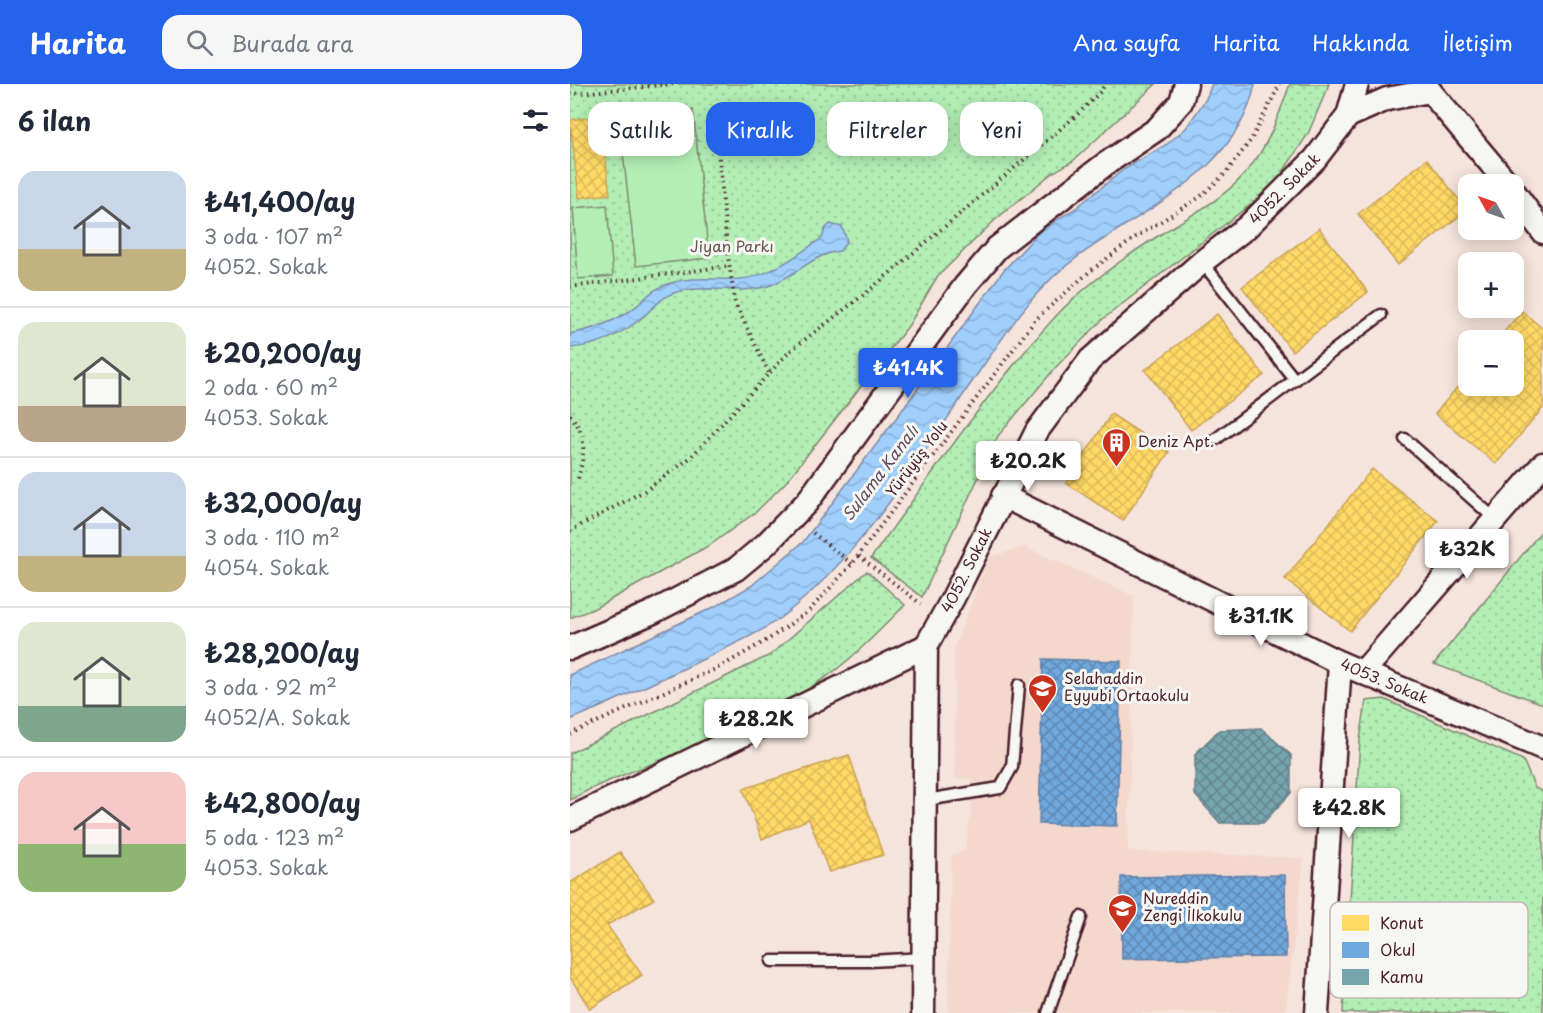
<!DOCTYPE html>
<html lang="tr">
<head>
<meta charset="utf-8">
<style>
	:root { --surface:#fff; --page:#f6f6f7; --text:#1f2937; --muted:#747a83; --line:#e0e1e3; --accent:#2563eb }
	body { margin:0; font-family:"Playpen Sans",sans-serif; background:var(--page); color:var(--text); height:100vh; display:flex; flex-direction:column; font-size:22px; white-space:nowrap }
	* { box-sizing:border-box; margin:0 }
	p { font-size:20px; color:var(--muted) }
	.icon { flex:none; width:33px; height:33px; fill:none; stroke:currentColor; stroke-width:2; stroke-linecap:round; stroke-linejoin:round }
	.map { position:relative; flex:1; overflow:hidden }
	.side { display:flex; flex-direction:column; background:var(--surface); width:570px }
	.side>* { flex:none }
	.hud { position:absolute; left:18px; top:18px; width:570px; height:54px; display:flex; gap:12px }
	.needle { width:39px; rotate:310deg }
	.buttons { position:absolute; left:888px; top:90px; display:grid; gap:12px }
	.buttons a { display:grid; place-items:center; width:66px; height:66px; border-radius:12px; background:var(--surface); box-shadow:0 3px 15px #0003; font-size:30px }
	.price { position:absolute; translate:-50% -51px; padding:0 14px; border-radius:6px; background:#fff; color:#222; font-size:20px; line-height:39px; filter:drop-shadow(0 2px 3px #0008) }
	.price::after { content:''; position:absolute; left:50%; top:36px; width:18px; height:14px; margin-left:-9px; background:inherit; clip-path:polygon(0 0,100% 0,50% 100%) }
	.price.selected { background:var(--accent); color:#fff }
	ul { padding:0; list-style:none }
	li { display:flex; align-items:center; gap:18px; height:150px; padding:0 18px }
	li+li { border-top:2px solid var(--line) }
	li span { display:grid; place-items:center; flex:none; width:168px; height:120px; border-radius:18px; color:#555 }
	li>.icon { margin-inline-start:auto }
	span .icon { width:72px; height:72px; fill:#fffc; stroke-width:1 }
	li b { font-size:26px }
	h2 { display:flex; justify-content:space-between; align-items:center; height:72px; padding:0 18px; font-size:26px }
	.pill { padding:0 21px; border-radius:18px; background:var(--surface); box-shadow:0 3px 15px #0003; font-size:21px; line-height:54px }
	.pill.selected { background:var(--accent); color:#fff }
	header { display:flex; align-items:center; gap:36px; box-sizing:border-box; height:84px; padding:0 30px; background:var(--accent); color:#fff }
	header strong { font-size:28px }
	nav { display:flex; gap:33px; margin-inline-start:auto; font-size:21px }
	.search { width:420px; height:54px; background:var(--page); display:flex; align-items:center; gap:15px; box-sizing:border-box; padding:0 21px; border-radius:18px; color:var(--muted); font-size:22px }
	main { display:flex; flex:1; min-height:0 }
	.map>svg:first-child { display:block }
	.built { fill:#f4d8cd }
	.grass { fill:url(#grass-dots); stroke:#7e8770; stroke-width:1.5 }
	.pitch { fill:#b3efb5; stroke:#7e8770; stroke-width:1.5 }
	.water { fill:url(#water-waves); stroke:#7e89a8; stroke-width:1.5 }
	.homes { fill:url(#homes-cross-hatch); stroke:#c9a154; stroke-width:1.5 }
	.schools { fill:url(#schools-cross-hatch); stroke:#647fa7; stroke-width:1.5 }
	.public { fill:url(#public-cross-hatch); stroke:#697d87; stroke-width:1.5 }
	.lines { fill:none; stroke-linecap:round; stroke-linejoin:round }
	.lane-casing { stroke:#4a1f2b; stroke-width:15 }
	.street-casing { stroke:#4a1f2b; stroke-width:27 }
	.path { stroke:#4a1f2b; stroke-width:4; stroke-dasharray:1.5 4.5; stroke-linecap:butt }
	.lane { stroke:#f6f6f2; stroke-width:10 }
	.street { stroke:#f6f6f2; stroke-width:22 }
	.labels { text-anchor:middle; stroke-width:6; stroke-linejoin:round; paint-order:stroke }
	.street-label { font-size:15px; fill:#4a1f2b; stroke:#f6f6f2 }
	.park-label { font-size:15px; fill:#64534e; stroke:#f6f6f2 }
	.poi-label { font-size:15px; fill:#4a1f2b; stroke:#f6f6f2; text-anchor:start }
	.water-label { font-size:16px; font-style:italic; fill:#604b5f; stroke:#f6f6f2 }
	.key { fill:#f6f6f2; stroke:#c2b6b6; stroke-width:1.5 }
	.key-label { font-size:16px; fill:#4a1f2b }
</style>
</head>
<body>
<header>
<strong>Harita</strong>
<div class="search"><svg class="icon" aria-label="search" viewBox="0 0 24 24"><circle cx="10" cy="10" r="6"/><path d="M15 15l6 6"/></svg>Burada ara</div>
<nav><a>Ana sayfa</a><a>Harita</a><a>Hakkında</a><a>İletişim</a></nav>
</header>
<main>
<section class="side">
<h2>6 ilan<svg class="icon" aria-label="filters" viewBox="0 0 24 24"><path d="M4 7h16M4 17h16"/><circle cx="9" cy="7" r="2"/><circle cx="15" cy="17" r="2"/></svg></h2>
<ul>
<li><span style="background:linear-gradient(#c9d6e8 65%,#c2b280 0)"><svg class="icon" aria-label="home" viewBox="0 0 24 24"><path d="M3 11l9-7 9 7M6 9v11h12V9"/></svg></span><div><b>₺41,400/ay</b><p>3 oda · 107 m²</p><p>4052. Sokak</p></div></li>
<li><span style="background:linear-gradient(#dfe7d0 70%,#b9a48a 0)"><svg class="icon" aria-label="home" viewBox="0 0 24 24"><path d="M3 11l9-7 9 7M6 9v11h12V9"/></svg></span><div><b>₺20,200/ay</b><p>2 oda · 60 m²</p><p>4053. Sokak</p></div></li>
<li><span style="background:linear-gradient(#c9d6e8 70%,#c2b280 0)"><svg class="icon" aria-label="home" viewBox="0 0 24 24"><path d="M3 11l9-7 9 7M6 9v11h12V9"/></svg></span><div><b>₺32,000/ay</b><p>3 oda · 110 m²</p><p>4054. Sokak</p></div></li>
<li><span style="background:linear-gradient(#dfe7d0 70%,#7fa58c 0)"><svg class="icon" aria-label="home" viewBox="0 0 24 24"><path d="M3 11l9-7 9 7M6 9v11h12V9"/></svg></span><div><b>₺28,200/ay</b><p>3 oda · 92 m²</p><p>4052/A. Sokak</p></div></li>
<li><span style="background:linear-gradient(#f6c9c9 60%,#8fb573 0)"><svg class="icon" aria-label="home" viewBox="0 0 24 24"><path d="M3 11l9-7 9 7M6 9v11h12V9"/></svg></span><div><b>₺42,800/ay</b><p>5 oda · 123 m²</p><p>4053. Sokak</p></div></li>
</ul>
</section>
<div class="map">
<svg width="973" height="929" viewBox="0 0 973 929">
	<defs>
		<pattern id="grass-dots" width="8" height="8" patternUnits="userSpaceOnUse" patternTransform="scale(1.5)"><rect width="8" height="8" fill="#b3efb5"/><path d="M2 2h.1M6 6h.1" fill="none" stroke="#9bcc9c" stroke-width="1.8" stroke-linecap="round"/></pattern>
		<pattern id="water-waves" width="16" height="10" patternUnits="userSpaceOnUse" patternTransform="scale(1.5)"><rect width="16" height="10" fill="#a0cffc"/><path d="M0 5q4-4 8 0t8 0" fill="none" stroke="#8bb1d8"/></pattern>
		<pattern id="homes-cross-hatch" width="8" height="8" patternUnits="userSpaceOnUse" patternTransform="scale(1.5)"><rect width="8" height="8" fill="#ffd966"/><path d="M0 0l8 8M0 8l8-8" fill="none" stroke="#dcba59"/></pattern>
		<pattern id="schools-cross-hatch" width="8" height="8" patternUnits="userSpaceOnUse" patternTransform="scale(1.5)"><rect width="8" height="8" fill="#6fa8dc"/><path d="M0 0l8 8M0 8l8-8" fill="none" stroke="#5d88b3"/></pattern>
		<pattern id="public-cross-hatch" width="8" height="8" patternUnits="userSpaceOnUse" patternTransform="scale(1.5)"><rect width="8" height="8" fill="#76a5af"/><path d="M0 0l8 8M0 8l8-8" fill="none" stroke="#63868f"/></pattern>
	</defs>
	<rect width="100%" height="100%" fill="#f5e4dc"/>
	<filter id="ink" filterUnits="userSpaceOnUse"><feTurbulence type="fractalNoise" baseFrequency=".0167" numOctaves="2"/><feDisplacementMap in="SourceGraphic" scale="12" xChannelSelector="R" yChannelSelector="G"/><feConvolveMatrix kernelMatrix="1 2 1 2 8 2 1 2 1" color-interpolation-filters="sRGB"/></filter>
	<g filter="url(#ink)">
		<path class="built" d="M455,463L564,512L558,767L734,774L716,925L713,929H378L381,771L395,766L401,727L402,695H385L384,564L419,473Z"/>
		<g class="grass">
			<path d="M0,0H586L503,77L482,89L425,136L367,193L339,241L216,398L186,428L140,461L23,525L0,534Z"/>
			<path d="M720,0H759L738,50L703,103L533,235L486,283L428,352L352,513L301,474C361,392 418,306 487,231C516,200 555,173 591,150C623,130 662,111 684,78C701,55 710,27 720,0Z"/>
			<path d="M973,445V620L864,580Z"/>
			<path d="M297,487L335,521C308,548 281,577 249,598C207,625 160,646 114,667C76,683 36,695 0,716V669L200,571Z"/>
			<path d="M814,615L953,676L965,704L973,708V929H773L790,656L796,617Z"/>
		</g>
		<g class="pitch">
			<path d="M123,26L139,174L66,182L49,34Z"/>
			<path d="M37,121L43,192L8,195L3,124Z"/>
		</g>
		<g class="water">
			<path d="M642,0H685C665,100 548,132 481,195C455,220 434,252 413,282C355,365 299,463 219,527C195,547 168,558 140,572C94,594 48,616 0,636V591L146,522L181,502L233,458L330,329L433,187L471,146L506,124L553,86L597,60L616,44L636,15Z"/>
			<path d="M260,140L272,143L277,157L270,167C244,169 224,194 198,202C168,211 136,200 107,208C94,211 84,223 74,232C53,250 27,262 0,264V250C20,246 43,238 60,227C78,215 76,207 101,199C123,192 147,196 170,195C199,193 228,171 252,154L255,145Z"/>
		</g>
		<g class="homes">
			<path d="M30,32L40,110L9,114L0,36Z"/>
			<path d="M857,75L897,126L828,181L788,130Z"/>
			<path d="M749,144L798,208L722,267L672,203Z"/>
			<path d="M952,227L973,245V324L926,380L865,330L898,290V302H944V256H927Z"/>
			<path d="M647,230L694,291L621,346L575,286Z"/>
			<path d="M541,330L599,368L553,437L496,399Z"/>
			<path d="M802,385L868,437L780,547L715,495Z"/>
			<path d="M279,671L313,771L259,788L239,735L192,755L173,705Z"/>
			<path d="M50,768L84,815L37,841L72,891L20,925L0,893V799Z"/>
		</g>
		<g class="schools">
			<path d="M473,575L551,577L547,742L469,740Z"/>
			<path d="M715,791L716,873L552,875L551,793Z"/>
		</g>
		<path class="public" d="M691,644L721,671V709L693,739H650L625,711V670L649,646Z"/>
		<g class="lines">
			<defs>
				<g id="lane">
					<path d="M632,178L725,296"/>
					<path d="M646,355L811,231"/>
					<path d="M835,355L924,434"/>
					<path d="M356,716L430,704L442,683L449,601"/>
					<path d="M202,877H300L354,874"/>
					<path d="M478,929L511,833"/>
				</g>
				<g id="street">
					<path d="M854,0L938,100"/>
					<path d="M778,32L817,15L860,7"/>
					<path d="M944,108L973,148"/>
					<path id="s1" d="M433,412L770,579L973,664"/>
					<path d="M0,564L83,528L166,485L196,460L237,418L395,202L427,164L534,81L587,45L611,18L616,0"/>
					<path d="M793,588L973,380"/>
					<path d="M0,735L356,562"/>
					<path id="s2" d="M353,929L356,562L383,514L467,347L520,276L632,178L677,143L745,75L778,32L787,0"/>
					<path d="M747,929L770,579"/>
				</g>
			</defs>
			<use href="#lane" class="lane-casing"/>
			<use href="#street" class="street-casing"/>
			<g class="path">
				<path d="M0,10L103,0"/>
				<path d="M145,26L157,165L165,219L199,289"/>
				<path d="M0,203L160,182"/>
				<path d="M0,331C19,351 14,374 7,398"/>
				<path d="M0,447L76,406L120,374L220,267L296,209L507,31L531,7L535,0"/>
				<path d="M243,449L282,480"/>
				<path d="M289,472L351,520"/>
				<path d="M0,650L150,583L199,555L239,527L282,480L466,235L519,188L566,153L630,113L655,90L681,56L710,0"/>
			</g>
			<use href="#lane" class="lane"/>
			<use href="#street" class="street"/>
		</g>
	</g>
	<defs>
		<symbol id="building-pin" viewBox="-11 -11 22 30"><path d="M0 17L-7.5 6A9.5 9.5 0 1 1 7.5 6Z" fill="#c8321e" stroke="#f6f6f2"/><path d="M-4-6H4V6H1V3H-1V6H-4ZM-2.5-4.3h1.7v1.8h-1.7ZM.8-4.3h1.7v1.8H.8ZM-2.5-1h1.7V.8h-1.7ZM.8-1h1.7V.8H.8Z" fill="#fff"/></symbol>
		<symbol id="school-pin" viewBox="-11 -11 22 30"><path d="M0 17L-7.5 6A9.5 9.5 0 1 1 7.5 6Z" fill="#c8321e" stroke="#f6f6f2"/><path d="M0-5L7-2L0 1L-7-2ZM-4 1L0 2.5L4 1V4Q0 6-4 4Z" fill="#fff"/></symbol>
	</defs>
	<g fill-rule="evenodd">
		<use href="#building-pin" x="530" y="342" width="33" height="45"/>
		<use href="#school-pin" x="456" y="588" width="33" height="45"/>
		<use href="#school-pin" x="536" y="808" width="33" height="45"/>
	</g>
	<g class="labels">
		<g class="street-label">
			<text dy="5" stroke="none"><textPath href="#s2" startOffset="957">4052. Sokak</textPath></text>
			<text transform="translate(347 375) rotate(-53)" y="5">Yürüyüş Yolu</text>
			<text dy="5" stroke="none"><textPath href="#s2" startOffset="453">4052. Sokak</textPath></text>
			<text dy="5" stroke="none"><textPath href="#s1" startOffset="424">4053. Sokak</textPath></text>
		</g>
		<g class="park-label">
			<text x="162" y="168">Jiyan Parkı</text>
		</g>
		<g class="poi-label">
			<text x="568" y="363">Deniz Apt.</text>
			<text x="494" y="600">Selahaddin<tspan x="494" dy="17">Eyyubi Ortaokulu</tspan></text>
			<text x="573" y="820">Nureddin<tspan x="573" dy="17">Zengi İlkokulu</tspan></text>
		</g>
		<g class="water-label">
			<text transform="translate(310 389) rotate(-53)" y="6">Sulama Kanalı</text>
		</g>
	</g>
	<rect x="760" y="818" width="198" height="96" rx="9" class="key"/>
	<rect x="772" y="831" width="27" height="16" fill="#ffd966"/>
	<rect x="772" y="858" width="27" height="16" fill="#6fa8dc"/>
	<rect x="772" y="885" width="27" height="16" fill="#76a5af"/>
	<g class="key-label">
		<text x="810" y="845">Konut</text>
		<text x="810" y="872">Okul</text>
		<text x="810" y="899">Kamu</text>
	</g>
</svg>
<div class="buttons">
<a><svg class="needle" viewBox="-14 -14 28 28"><path d="M0-13l5 13h-10z" fill="#e53935"/><path d="M0 13l5-13h-10z" fill="#747a83"/></svg></a>
<a>+</a>
<a>−</a>
</div>
<b class="price selected" style="left:338px;top:315px">₺41.4K</b>
<b class="price" style="left:458px;top:408px">₺20.2K</b>
<b class="price" style="left:897px;top:496px">₺32K</b>
<b class="price" style="left:691px;top:563px">₺31.1K</b>
<b class="price" style="left:186px;top:666px">₺28.2K</b>
<b class="price" style="left:779px;top:755px">₺42.8K</b>
<div class="hud">
<a class="pill">Satılık</a>
<a class="pill selected">Kiralık</a>
<a class="pill">Filtreler</a>
<a class="pill">Yeni</a>
</div>
</div>
</main>
</body>
</html>
